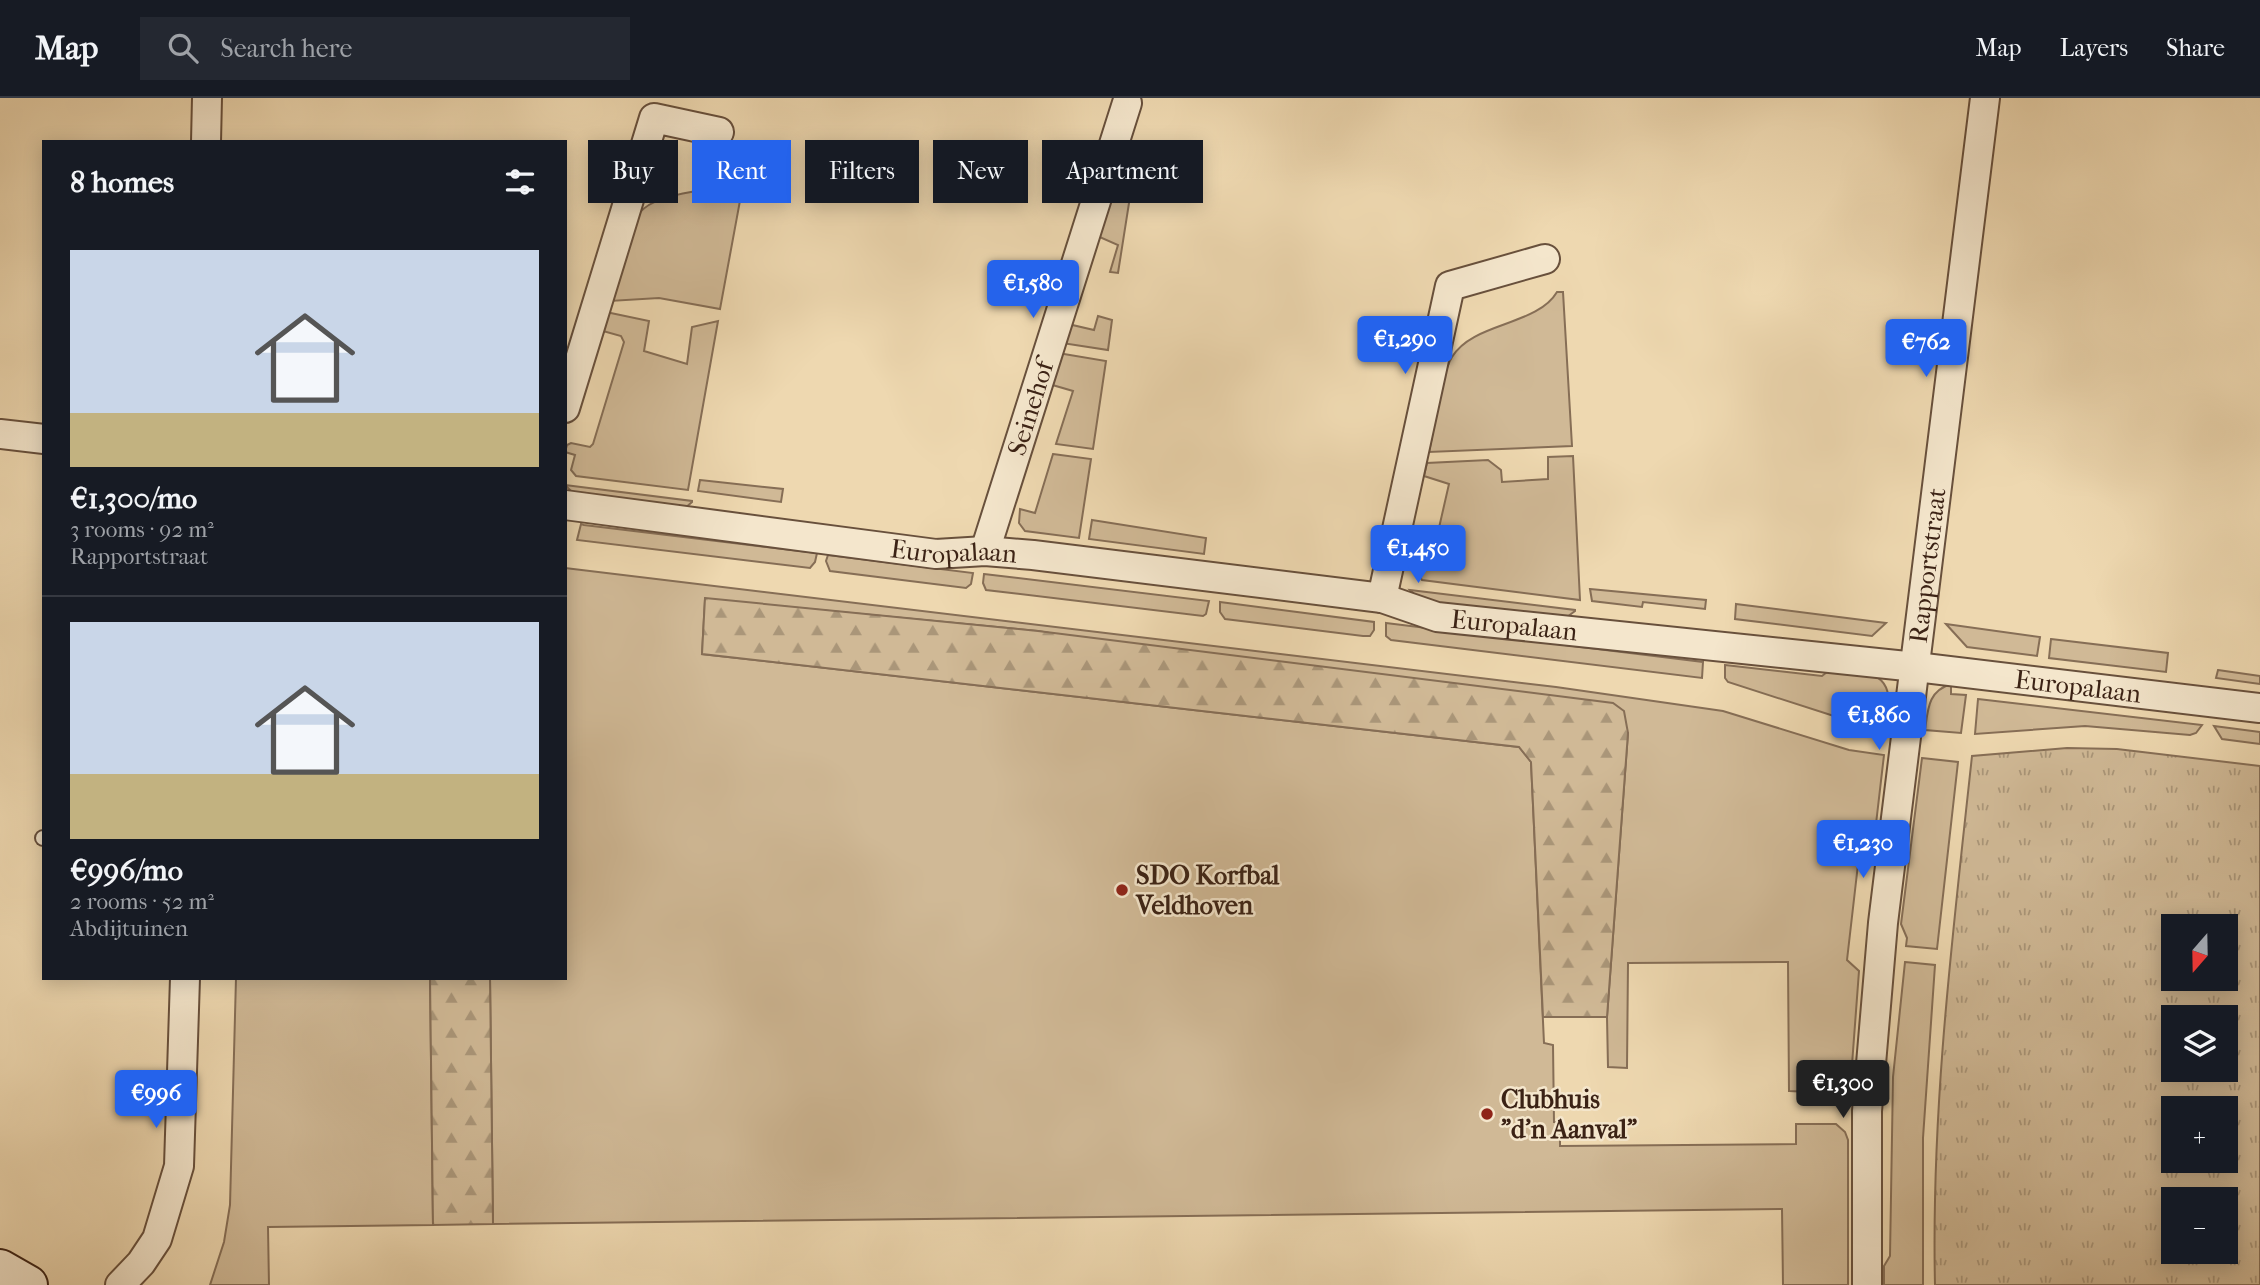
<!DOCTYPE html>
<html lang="en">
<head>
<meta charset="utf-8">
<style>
	:root { --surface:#171b24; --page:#242831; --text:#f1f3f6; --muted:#9ea1a6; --line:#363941; --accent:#2563eb }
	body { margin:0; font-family:"IM FELL French Canon",serif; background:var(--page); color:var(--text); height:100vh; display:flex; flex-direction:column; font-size:26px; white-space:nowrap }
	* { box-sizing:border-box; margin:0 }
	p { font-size:23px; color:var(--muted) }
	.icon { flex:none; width:38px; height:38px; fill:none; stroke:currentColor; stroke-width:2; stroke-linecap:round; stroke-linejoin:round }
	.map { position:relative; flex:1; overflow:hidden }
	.drawer { position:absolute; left:42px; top:42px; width:525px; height:840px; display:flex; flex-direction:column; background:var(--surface); border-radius:0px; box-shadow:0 4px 18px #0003 }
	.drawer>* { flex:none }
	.banner { position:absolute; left:588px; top:42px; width:665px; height:63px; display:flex; gap:14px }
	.needle { width:46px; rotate:200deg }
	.fabs { position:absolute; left:2161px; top:816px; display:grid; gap:14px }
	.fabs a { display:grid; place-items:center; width:77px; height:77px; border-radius:0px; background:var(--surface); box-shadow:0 4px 18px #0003; font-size:35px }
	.price { position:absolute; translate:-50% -60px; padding:0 16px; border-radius:7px; background:var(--accent); color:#fff; font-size:23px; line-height:46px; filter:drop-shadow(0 2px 4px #0008) }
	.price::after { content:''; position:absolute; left:50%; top:42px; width:21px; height:16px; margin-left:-10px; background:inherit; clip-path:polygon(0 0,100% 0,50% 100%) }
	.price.selected { background:#222; color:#fff }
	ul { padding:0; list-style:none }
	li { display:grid; align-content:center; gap:14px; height:371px; padding:0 28px }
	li+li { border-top:2px solid var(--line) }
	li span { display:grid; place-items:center; height:217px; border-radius:0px; color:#555 }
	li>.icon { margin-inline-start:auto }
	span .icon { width:126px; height:126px; fill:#fffc; stroke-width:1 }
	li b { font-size:30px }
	h2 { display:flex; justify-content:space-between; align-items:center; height:84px; padding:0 28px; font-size:30px }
	.tag { padding:0 24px; border-radius:0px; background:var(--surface); box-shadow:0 4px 18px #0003; font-size:24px; line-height:63px }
	.tag.selected { background:var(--accent); color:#fff }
	header { display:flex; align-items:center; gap:42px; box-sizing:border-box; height:98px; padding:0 35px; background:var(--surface); border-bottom:2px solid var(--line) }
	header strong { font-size:33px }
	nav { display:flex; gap:38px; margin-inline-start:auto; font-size:24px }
	.search { width:490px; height:63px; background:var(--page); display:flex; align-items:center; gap:18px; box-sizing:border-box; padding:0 24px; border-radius:0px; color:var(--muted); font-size:26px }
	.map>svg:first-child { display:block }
	.grass { fill:#d0b996; stroke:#866e56; stroke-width:2 }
	.forest { fill:url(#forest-firs); stroke:#866e56; stroke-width:2 }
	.park { fill:url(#park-tufts); stroke:#866e56; stroke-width:2; fill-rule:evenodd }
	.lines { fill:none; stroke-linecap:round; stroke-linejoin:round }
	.lane-casing { stroke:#68503c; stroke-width:18 }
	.street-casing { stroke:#68503c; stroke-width:32 }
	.secondary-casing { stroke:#3b2215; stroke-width:42 }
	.lane { stroke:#f4e6cc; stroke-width:14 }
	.street { stroke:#f4e6cc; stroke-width:28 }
	.secondary { stroke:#f4e6cc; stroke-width:38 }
	.poi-dot { fill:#8f2418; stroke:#f4e6cc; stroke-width:2.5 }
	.labels { text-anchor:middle; stroke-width:5; stroke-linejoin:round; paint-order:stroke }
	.street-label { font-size:26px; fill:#3b2215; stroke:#f4e6cc }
	.poi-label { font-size:26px; font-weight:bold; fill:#3b2215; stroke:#f4e6cc; text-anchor:start }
</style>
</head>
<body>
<header>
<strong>Map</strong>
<div class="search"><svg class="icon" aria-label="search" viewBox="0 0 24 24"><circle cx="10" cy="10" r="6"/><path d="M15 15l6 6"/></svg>Search here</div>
<nav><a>Map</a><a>Layers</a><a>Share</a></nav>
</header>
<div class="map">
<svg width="2260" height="1187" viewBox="0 0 2260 1187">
	<defs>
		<pattern id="forest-firs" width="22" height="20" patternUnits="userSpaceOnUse" patternTransform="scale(1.75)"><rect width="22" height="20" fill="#d0b996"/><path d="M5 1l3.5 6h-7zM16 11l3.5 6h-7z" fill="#aa9679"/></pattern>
		<pattern id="park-tufts" width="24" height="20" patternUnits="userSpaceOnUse" patternTransform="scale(1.75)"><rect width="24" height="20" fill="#d0b996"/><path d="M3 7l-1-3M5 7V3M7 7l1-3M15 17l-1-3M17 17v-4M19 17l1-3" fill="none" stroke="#aa9679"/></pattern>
	</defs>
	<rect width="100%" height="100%" fill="#eed8b0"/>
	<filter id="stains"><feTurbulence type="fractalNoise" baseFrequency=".00286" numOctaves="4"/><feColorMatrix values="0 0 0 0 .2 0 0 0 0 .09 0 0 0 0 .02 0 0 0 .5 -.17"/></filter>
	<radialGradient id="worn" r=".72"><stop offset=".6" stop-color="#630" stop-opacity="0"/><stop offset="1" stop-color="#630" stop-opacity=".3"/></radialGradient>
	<g class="grass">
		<path d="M738,79L744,81L720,211L659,200L610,203L639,115C662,90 710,98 738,79Z"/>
		<path d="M1132,86L1118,175L1110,174L1118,147L1095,137C1105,112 1104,95 1132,86Z"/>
		<path d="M1557,194H1563L1572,348L1429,354C1434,332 1441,276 1452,259C1473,224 1537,228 1557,194Z"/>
		<path d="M606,214L649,223L644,253L687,266L692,229L718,223L688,392L576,378L571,372L575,357L565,354L567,347L571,345L590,349L593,346L624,244L621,238L603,233Z"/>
		<path d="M1098,218L1112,222L1108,252L1062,245L1068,226L1094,232Z"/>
		<path d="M1058,255L1106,263L1093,351L1056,346L1073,293L1049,286Z"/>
		<path d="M1053,356L1091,361L1079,440L1025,433L1019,425L1020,411L1035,415Z"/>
		<path d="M1573,358L1580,502L1422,482L1415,470L1405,468L1409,450L1433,456L1449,386L1424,378L1427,365L1488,362L1501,372L1502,384L1548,381V359Z"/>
		<path d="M700,382L783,391L781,404L698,393Z"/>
		<path d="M565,387L692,403V404L684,411L575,397Z"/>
		<path d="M1092,422L1206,440L1204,456L1089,441Z"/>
		<path d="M581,426L584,427L817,455L815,464L810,470L577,442Z"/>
		<path d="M828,457L973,475L971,486L966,490L830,473L826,463Z"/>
		<path d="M565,470L1556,589L1723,613L1849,652L1884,657L1874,743L1860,749L1847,862L1859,873L1851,980C1842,1000 1807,993 1789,993L1788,864L1628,865L1627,970L1608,969L1607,919L1628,635L1038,533L705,501L702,556L1519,649L1531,664L1544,945L1553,947L1554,1024H1560V1048L1796,1046V1026H1836L1845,1034L1848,1042V1187H1783L1782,1111L493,1126L490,880H565Z"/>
		<path d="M984,476L1209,503L1206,516L1203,518L986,492L983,485Z"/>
		<path d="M1590,491L1706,502L1705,511L1643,504L1642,509L1592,503Z"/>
		<path d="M1410,492L1575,512V513L1563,522L1430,505L1419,501Z"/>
		<path d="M1220,504L1374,524V532L1370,538H1363L1225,521L1220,514Z"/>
		<path d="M1736,506L1886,525L1872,538L1735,521Z"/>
		<path d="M1386,525L1703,564L1702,580L1391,542L1386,538Z"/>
		<path d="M1946,526L2040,539L2037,558L1967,549Z"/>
		<path d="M2051,541L2168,555L2166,574L2049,560Z"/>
		<path d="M1725,567L1822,578L1832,570C1878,576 1894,574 1888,628L1837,619L1728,584L1725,580Z"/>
		<path d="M2218,572L2260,578V586L2216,580Z"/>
		<path d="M1951,586V596L1966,597L1961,635L1925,632C1928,611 1928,593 1951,586Z"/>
		<path d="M1978,601L2202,627L2196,635L2190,637L2085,628L1975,636Z"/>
		<path d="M2214,628L2260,634V646L2222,641Z"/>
		<path d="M1922,660L1958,664L1937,851L1906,848L1907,840L1901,826Z"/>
		<path d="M1905,864L1935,867L1923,1040V1187H1884V1168L1890,1158L1893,979Z"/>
		<path d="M236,880H430L433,1127L268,1129L269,1187H210L224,1144L230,1107Z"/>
	</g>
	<g class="forest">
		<path d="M705,500L1038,533L1613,605L1624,613L1628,635L1607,919H1543L1531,664L1519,649L702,556Z"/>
		<path d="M430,880H490L493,1126L433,1127Z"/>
	</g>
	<path class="park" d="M2067,650L2117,651L2260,668V1187H1935C1931,1010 1953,834 1972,658ZM2174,828H2226V880H2174ZM2174,919H2226V971H2174ZM2174,1010H2226V1062H2174ZM2174,1101H2226V1153H2174Z"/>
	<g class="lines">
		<defs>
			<path id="lane" d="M43,740H44"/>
			<g id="street">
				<path d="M206,44L207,0"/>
				<path d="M565,310L654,20L719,34"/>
				<path d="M0,336L44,341"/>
				<path id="s1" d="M565,407L936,456L985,453L1033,457L1382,500L1437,519L1916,569L2260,610"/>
				<path id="s2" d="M985,453L1127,5"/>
				<path d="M1382,500L1450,188L1545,161"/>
				<path d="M120,1187L141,1165L157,1141L179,1068L185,880"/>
				<path id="s3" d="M1867,1187V1013L1883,825L1985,0"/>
			</g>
			<path id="secondary" d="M0,1171L28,1187"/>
		</defs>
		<use href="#lane" class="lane-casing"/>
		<use href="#street" class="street-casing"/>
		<use href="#secondary" class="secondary-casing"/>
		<use href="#lane" class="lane"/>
		<use href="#street" class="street"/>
		<use href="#secondary" class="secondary"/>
	</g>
	<g class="poi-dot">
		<circle cx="1122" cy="792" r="7"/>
		<circle cx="1487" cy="1016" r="7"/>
	</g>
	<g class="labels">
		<g class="street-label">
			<text dy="9" stroke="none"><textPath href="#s2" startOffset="150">Seinehof</textPath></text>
			<text dy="9" stroke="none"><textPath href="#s1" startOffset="392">Europalaan</textPath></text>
			<text dy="9" stroke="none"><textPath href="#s3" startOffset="723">Rapportstraat</textPath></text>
			<text dy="9" stroke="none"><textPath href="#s1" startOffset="959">Europalaan</textPath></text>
			<text dy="9" stroke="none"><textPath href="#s1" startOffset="1526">Europalaan</textPath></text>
		</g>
		<g class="poi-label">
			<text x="1136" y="786">SDO Korfbal<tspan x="1136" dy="30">Veldhoven</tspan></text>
			<text x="1501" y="1010">Clubhuis<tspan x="1501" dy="30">"d'n Aanval"</tspan></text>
		</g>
	</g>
	<rect width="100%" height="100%" filter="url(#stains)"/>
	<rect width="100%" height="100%" fill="url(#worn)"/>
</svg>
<div class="fabs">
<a><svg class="needle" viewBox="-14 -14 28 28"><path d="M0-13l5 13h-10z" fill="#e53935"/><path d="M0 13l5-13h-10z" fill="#9ea1a6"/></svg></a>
<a><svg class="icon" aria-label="layers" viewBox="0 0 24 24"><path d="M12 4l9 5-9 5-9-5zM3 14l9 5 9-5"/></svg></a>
<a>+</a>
<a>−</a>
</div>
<b class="price" style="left:1033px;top:222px">€1,580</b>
<b class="price" style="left:1405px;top:278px">€1,290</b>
<b class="price" style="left:1926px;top:281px">€762</b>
<b class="price" style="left:1418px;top:487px">€1,450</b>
<b class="price" style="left:1879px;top:654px">€1,860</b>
<b class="price" style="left:1863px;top:782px">€1,230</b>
<b class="price selected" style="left:1843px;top:1022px">€1,300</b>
<b class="price" style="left:156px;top:1032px">€996</b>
<div class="banner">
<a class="tag">Buy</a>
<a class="tag selected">Rent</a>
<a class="tag">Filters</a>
<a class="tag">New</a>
<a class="tag">Apartment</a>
</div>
<section class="drawer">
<h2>8 homes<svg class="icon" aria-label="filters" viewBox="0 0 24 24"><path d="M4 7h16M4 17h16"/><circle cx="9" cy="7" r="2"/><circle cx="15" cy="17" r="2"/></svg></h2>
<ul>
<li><span style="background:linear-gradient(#c9d6e8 75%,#c2b280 0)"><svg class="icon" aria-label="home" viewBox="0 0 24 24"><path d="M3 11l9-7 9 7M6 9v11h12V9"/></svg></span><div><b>€1,300/mo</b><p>3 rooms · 92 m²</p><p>Rapportstraat</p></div></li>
<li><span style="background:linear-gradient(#c9d6e8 70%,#c2b280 0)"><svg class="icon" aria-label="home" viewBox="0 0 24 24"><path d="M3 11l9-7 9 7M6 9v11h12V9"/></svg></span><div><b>€996/mo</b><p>2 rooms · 52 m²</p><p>Abdijtuinen</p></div></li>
</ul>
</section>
</div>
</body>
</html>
